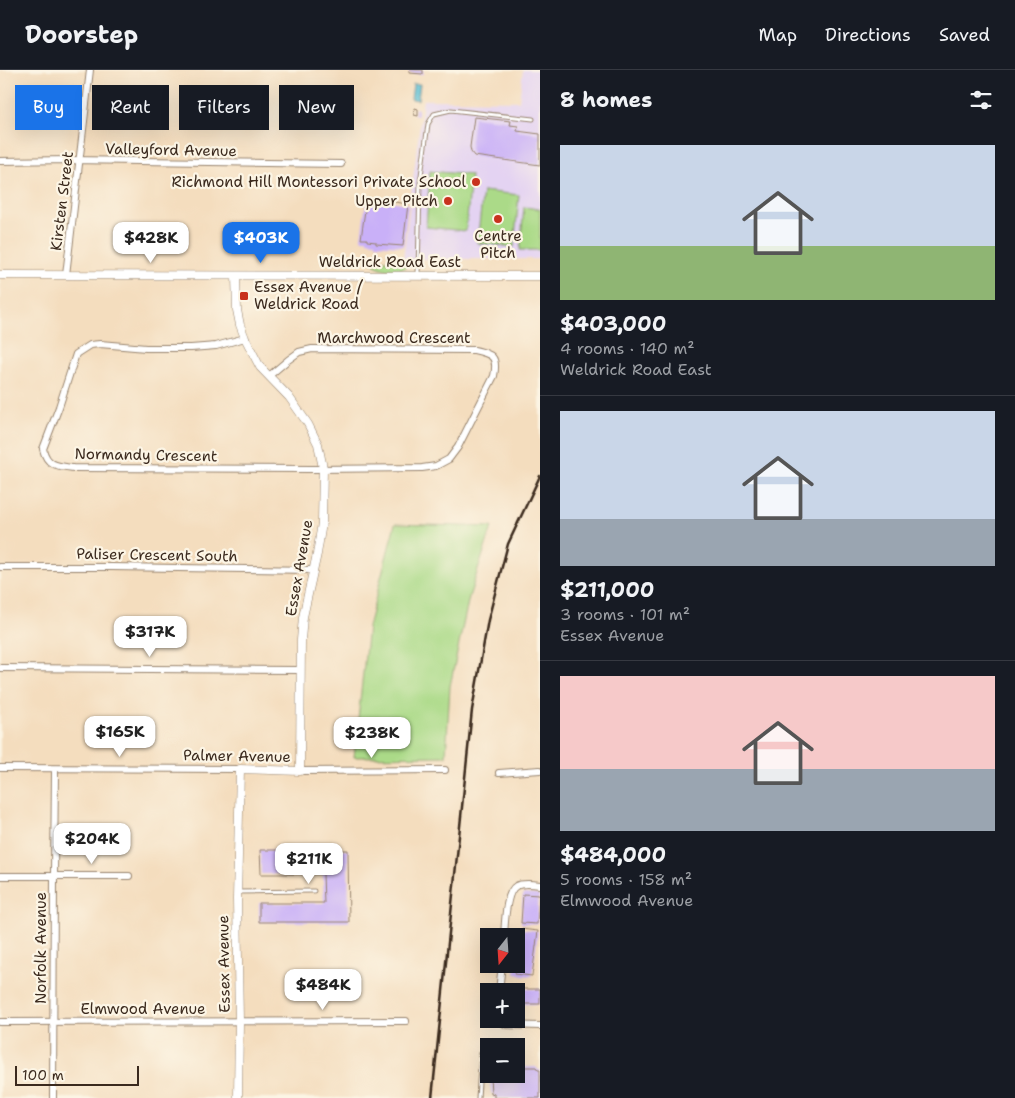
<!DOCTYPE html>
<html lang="en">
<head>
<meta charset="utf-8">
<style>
	:root { --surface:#171b24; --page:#242831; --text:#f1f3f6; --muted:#9ea1a6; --line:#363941; --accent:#1a73e8 }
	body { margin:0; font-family:"Shantell Sans",sans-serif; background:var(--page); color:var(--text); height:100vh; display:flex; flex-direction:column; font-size:19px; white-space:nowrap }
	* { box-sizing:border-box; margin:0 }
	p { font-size:16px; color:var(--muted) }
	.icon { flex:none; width:28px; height:28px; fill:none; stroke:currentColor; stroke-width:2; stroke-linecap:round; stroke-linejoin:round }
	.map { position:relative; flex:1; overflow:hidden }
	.panel { display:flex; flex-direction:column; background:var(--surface); width:475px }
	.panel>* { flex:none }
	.top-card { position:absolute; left:15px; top:15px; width:450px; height:45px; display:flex; gap:10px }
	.needle { width:32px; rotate:197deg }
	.buttons { position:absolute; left:480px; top:858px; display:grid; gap:10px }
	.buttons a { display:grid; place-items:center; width:45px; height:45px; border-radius:0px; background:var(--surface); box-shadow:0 5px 20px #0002; font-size:25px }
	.scale { position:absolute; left:15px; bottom:12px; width:124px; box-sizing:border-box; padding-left:5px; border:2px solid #3b2a1e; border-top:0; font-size:14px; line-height:18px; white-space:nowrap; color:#3b2a1e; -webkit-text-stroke:4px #fcf5e5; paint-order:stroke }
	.price { position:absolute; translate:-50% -42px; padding:0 11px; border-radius:10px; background:#fff; color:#222; font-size:16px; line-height:32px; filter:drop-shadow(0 1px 2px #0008) }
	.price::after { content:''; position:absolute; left:50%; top:30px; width:15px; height:11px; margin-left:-8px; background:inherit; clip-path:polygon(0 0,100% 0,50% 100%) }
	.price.active { background:var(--accent); color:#fff }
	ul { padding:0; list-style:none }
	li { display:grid; align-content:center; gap:10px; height:265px; padding:0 20px }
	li+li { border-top:1px solid var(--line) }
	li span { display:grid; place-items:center; height:155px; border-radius:0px; color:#555 }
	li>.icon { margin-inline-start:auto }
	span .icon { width:90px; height:90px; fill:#fffc; stroke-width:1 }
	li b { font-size:21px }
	h2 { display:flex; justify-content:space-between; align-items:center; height:60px; padding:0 20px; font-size:21px }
	.chip { padding:0 18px; border-radius:0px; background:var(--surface); box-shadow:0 5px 20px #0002; font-size:18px; line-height:45px }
	.chip.active { background:var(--accent); color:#fff }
	header { display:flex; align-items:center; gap:30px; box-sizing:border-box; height:70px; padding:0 25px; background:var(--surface); border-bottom:1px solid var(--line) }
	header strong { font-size:24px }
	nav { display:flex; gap:28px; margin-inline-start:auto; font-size:18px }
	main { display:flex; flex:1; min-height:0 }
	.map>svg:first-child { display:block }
	.built { fill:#e4d3f2 }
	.green { fill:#abda88; stroke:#738253 }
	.water { fill:#55bcd2; stroke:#487378 }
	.building { fill:#c9b0f8 }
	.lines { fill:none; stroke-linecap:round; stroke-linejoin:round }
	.service-casing { stroke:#98846e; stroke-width:5 }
	.minor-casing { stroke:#98846e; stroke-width:8 }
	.tertiary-casing { stroke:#98846e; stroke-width:9 }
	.service { stroke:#fff; stroke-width:3 }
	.minor { stroke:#fff; stroke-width:6 }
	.tertiary { stroke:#fff; stroke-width:8 }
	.rail { stroke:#3b2a1e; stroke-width:2.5 }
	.poi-dot { fill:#c8321e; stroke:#fcf5e5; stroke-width:2 }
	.labels { text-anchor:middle; stroke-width:4.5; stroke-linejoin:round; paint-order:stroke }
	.street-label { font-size:15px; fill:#3b2a1e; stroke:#fcf5e5 }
	.poi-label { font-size:15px; fill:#3b2a1e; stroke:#fcf5e5; text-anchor:end }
</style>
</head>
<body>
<header>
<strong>Doorstep</strong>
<nav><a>Map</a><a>Directions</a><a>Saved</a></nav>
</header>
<main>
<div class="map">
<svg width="540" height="1028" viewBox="0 0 540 1028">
	<rect width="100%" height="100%" fill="#fcf5e5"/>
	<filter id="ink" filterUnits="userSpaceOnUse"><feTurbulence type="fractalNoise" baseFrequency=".02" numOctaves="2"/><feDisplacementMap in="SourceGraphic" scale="10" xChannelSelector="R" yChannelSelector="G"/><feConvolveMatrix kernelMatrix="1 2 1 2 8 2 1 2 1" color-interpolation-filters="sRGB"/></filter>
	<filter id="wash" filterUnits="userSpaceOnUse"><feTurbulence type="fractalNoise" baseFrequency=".0096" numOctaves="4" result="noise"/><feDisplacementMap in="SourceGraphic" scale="20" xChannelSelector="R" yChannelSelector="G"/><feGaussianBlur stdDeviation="1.12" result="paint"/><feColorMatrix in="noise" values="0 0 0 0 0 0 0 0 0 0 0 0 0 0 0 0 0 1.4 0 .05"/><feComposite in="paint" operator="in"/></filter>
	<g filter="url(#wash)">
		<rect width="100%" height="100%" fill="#f4ddbe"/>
		<path class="built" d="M523,0H540V189H403L423,30L519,31Z"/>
		<g class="green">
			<path d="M430,101L471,105L466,161L426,157Z"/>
			<path d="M483,121L519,125L514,177L477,173Z"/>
			<path d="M524,137L540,139V180H520Z"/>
			<path d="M369,190H411C407,202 389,202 379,197C375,196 372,193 369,190Z"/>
			<path d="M395,454L492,457L469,527L450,616L446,686L354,687L368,557Z"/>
		</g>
		<path class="water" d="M413,14H420L418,30L411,29Z"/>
		<g id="blocks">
			<g class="building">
				<path d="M409,0H423V4L409,3Z"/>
				<path d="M415,38L418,39V46L414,45Z"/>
				<path d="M474,47L511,51L510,55L518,56L517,61L540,64V95L474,86L471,82L470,77Z"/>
				<path d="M373,128L378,129L379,130L380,128L382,130L408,134L403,176L376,174V172L367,171V169H361L366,133L371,134Z"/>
				<path d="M260,780H348L349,852H259V833H324L323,804H261Z"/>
				<path d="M523,824L539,825L537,854L521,853Z"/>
				<path d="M521,859L538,861L532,906L515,904Z"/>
				<rect x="516" y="919" width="24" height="15"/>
				<path d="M522,997H536L538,1000H540V1028H494V1024L491,1023L490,1006L491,1005L516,1004V1000H520V998Z"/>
			</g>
		</g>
	</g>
	<g filter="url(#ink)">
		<use href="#blocks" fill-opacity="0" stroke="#98846e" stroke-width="1"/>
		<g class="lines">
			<defs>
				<g id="service">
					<path d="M418,204L420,113L428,54L434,44L451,40L533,49"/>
					<path d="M238,822L314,821"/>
					<path d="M478,1028L481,983H489"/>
				</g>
				<g id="minor">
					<path d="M0,91L70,90L341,94"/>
					<path d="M66,205L90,0"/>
					<path d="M245,268L216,276L191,278H146L100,274L90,275L76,284L59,337L43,379C47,396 57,396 73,398L314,399L422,398L436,396L449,389L458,377L494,306C498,286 492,284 474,280L312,279L299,282L288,290L269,306"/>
					<path d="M0,497H111L313,500"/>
					<path d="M0,598L300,600"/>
					<path d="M0,698L240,699"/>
					<path d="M300,701L445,700"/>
					<path d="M499,703L540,700"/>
					<path d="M0,806H129"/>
					<path d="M504,866C505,855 505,822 516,816C522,813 533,814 540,815"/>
					<path d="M499,921L502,894"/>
					<path d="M497,949L506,955L540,956"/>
					<path d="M0,952L406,951"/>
					<path d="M53,1028L54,806L55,699"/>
				</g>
				<g id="tertiary">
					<path d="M0,205L540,206"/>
					<path d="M236,206L237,240L240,255L245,268L260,297L289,327L308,354L318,374L323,398L322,453L317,484L303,547L301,570L300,701L240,699L237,829L239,952L238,1028"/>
				</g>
			</defs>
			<use href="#service" class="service-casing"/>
			<use href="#minor" class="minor-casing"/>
			<use href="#tertiary" class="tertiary-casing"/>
			<use href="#service" class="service"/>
			<use href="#minor" class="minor"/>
			<use href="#tertiary" class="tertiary"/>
			<path class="rail" d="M432,1028L472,640L488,550L508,474L540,406"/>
		</g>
	</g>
	<g class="poi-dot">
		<circle cx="476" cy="112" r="5"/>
		<circle cx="448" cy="131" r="5"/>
		<circle cx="498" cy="149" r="5"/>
		<rect x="239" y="221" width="10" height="10" rx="2.5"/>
	</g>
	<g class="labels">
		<g class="street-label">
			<text transform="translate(171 80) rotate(1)" y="5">Valleyford Avenue</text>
			<text transform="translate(62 131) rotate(-83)" y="5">Kirsten Street</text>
			<text x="390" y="197">Weldrick Road East</text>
			<text x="394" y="273">Marchwood Crescent</text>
			<text transform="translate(146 385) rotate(1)" y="5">Normandy Crescent</text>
			<text transform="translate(157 485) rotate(1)" y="5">Paliser Crescent South</text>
			<text transform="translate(299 498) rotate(-80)" y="5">Essex Avenue</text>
			<text transform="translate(237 686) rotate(1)" y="5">Palmer Avenue</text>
			<text transform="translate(41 878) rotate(-90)" y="5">Norfolk Avenue</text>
			<text transform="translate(224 894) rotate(-91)" y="5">Essex Avenue</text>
			<text x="143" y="944">Elmwood Avenue</text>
		</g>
		<g class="poi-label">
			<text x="466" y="117">Richmond Hill Montessori Private School</text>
			<text x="438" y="136">Upper Pitch</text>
			<text x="498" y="171" text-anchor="middle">Centre<tspan x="498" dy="17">Pitch</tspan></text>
			<text x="254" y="222" text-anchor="start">Essex Avenue /<tspan x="254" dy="17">Weldrick Road</tspan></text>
		</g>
	</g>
</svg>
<div class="buttons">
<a><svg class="needle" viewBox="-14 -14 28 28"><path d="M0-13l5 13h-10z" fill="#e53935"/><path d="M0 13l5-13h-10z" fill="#9ea1a6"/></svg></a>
<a>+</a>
<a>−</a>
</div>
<div class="scale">100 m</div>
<b class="price" style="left:151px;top:194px">$428K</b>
<b class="price active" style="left:261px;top:194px">$403K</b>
<b class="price" style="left:150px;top:588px">$317K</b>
<b class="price" style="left:120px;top:688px">$165K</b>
<b class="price" style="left:372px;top:689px">$238K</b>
<b class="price" style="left:92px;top:795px">$204K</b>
<b class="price" style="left:309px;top:815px">$211K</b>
<b class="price" style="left:323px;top:941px">$484K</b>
<div class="top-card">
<a class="chip active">Buy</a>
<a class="chip">Rent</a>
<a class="chip">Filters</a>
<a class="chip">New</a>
</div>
</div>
<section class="panel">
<h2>8 homes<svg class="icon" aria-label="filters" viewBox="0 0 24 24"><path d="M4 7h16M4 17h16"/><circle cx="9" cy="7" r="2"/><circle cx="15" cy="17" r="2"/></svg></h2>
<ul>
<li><span style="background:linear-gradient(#c9d6e8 65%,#8fb573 0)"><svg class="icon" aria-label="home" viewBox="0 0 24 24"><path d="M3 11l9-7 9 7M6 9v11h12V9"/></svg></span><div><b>$403,000</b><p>4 rooms · 140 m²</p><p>Weldrick Road East</p></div></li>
<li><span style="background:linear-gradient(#c9d6e8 70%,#9aa5b1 0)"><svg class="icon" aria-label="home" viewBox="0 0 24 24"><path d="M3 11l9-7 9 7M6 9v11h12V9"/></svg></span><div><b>$211,000</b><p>3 rooms · 101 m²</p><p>Essex Avenue</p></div></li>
<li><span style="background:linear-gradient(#f6c9c9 60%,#9aa5b1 0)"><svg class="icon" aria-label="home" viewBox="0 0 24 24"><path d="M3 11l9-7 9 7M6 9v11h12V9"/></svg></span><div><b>$484,000</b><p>5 rooms · 158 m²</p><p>Elmwood Avenue</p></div></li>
</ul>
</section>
</main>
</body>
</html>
